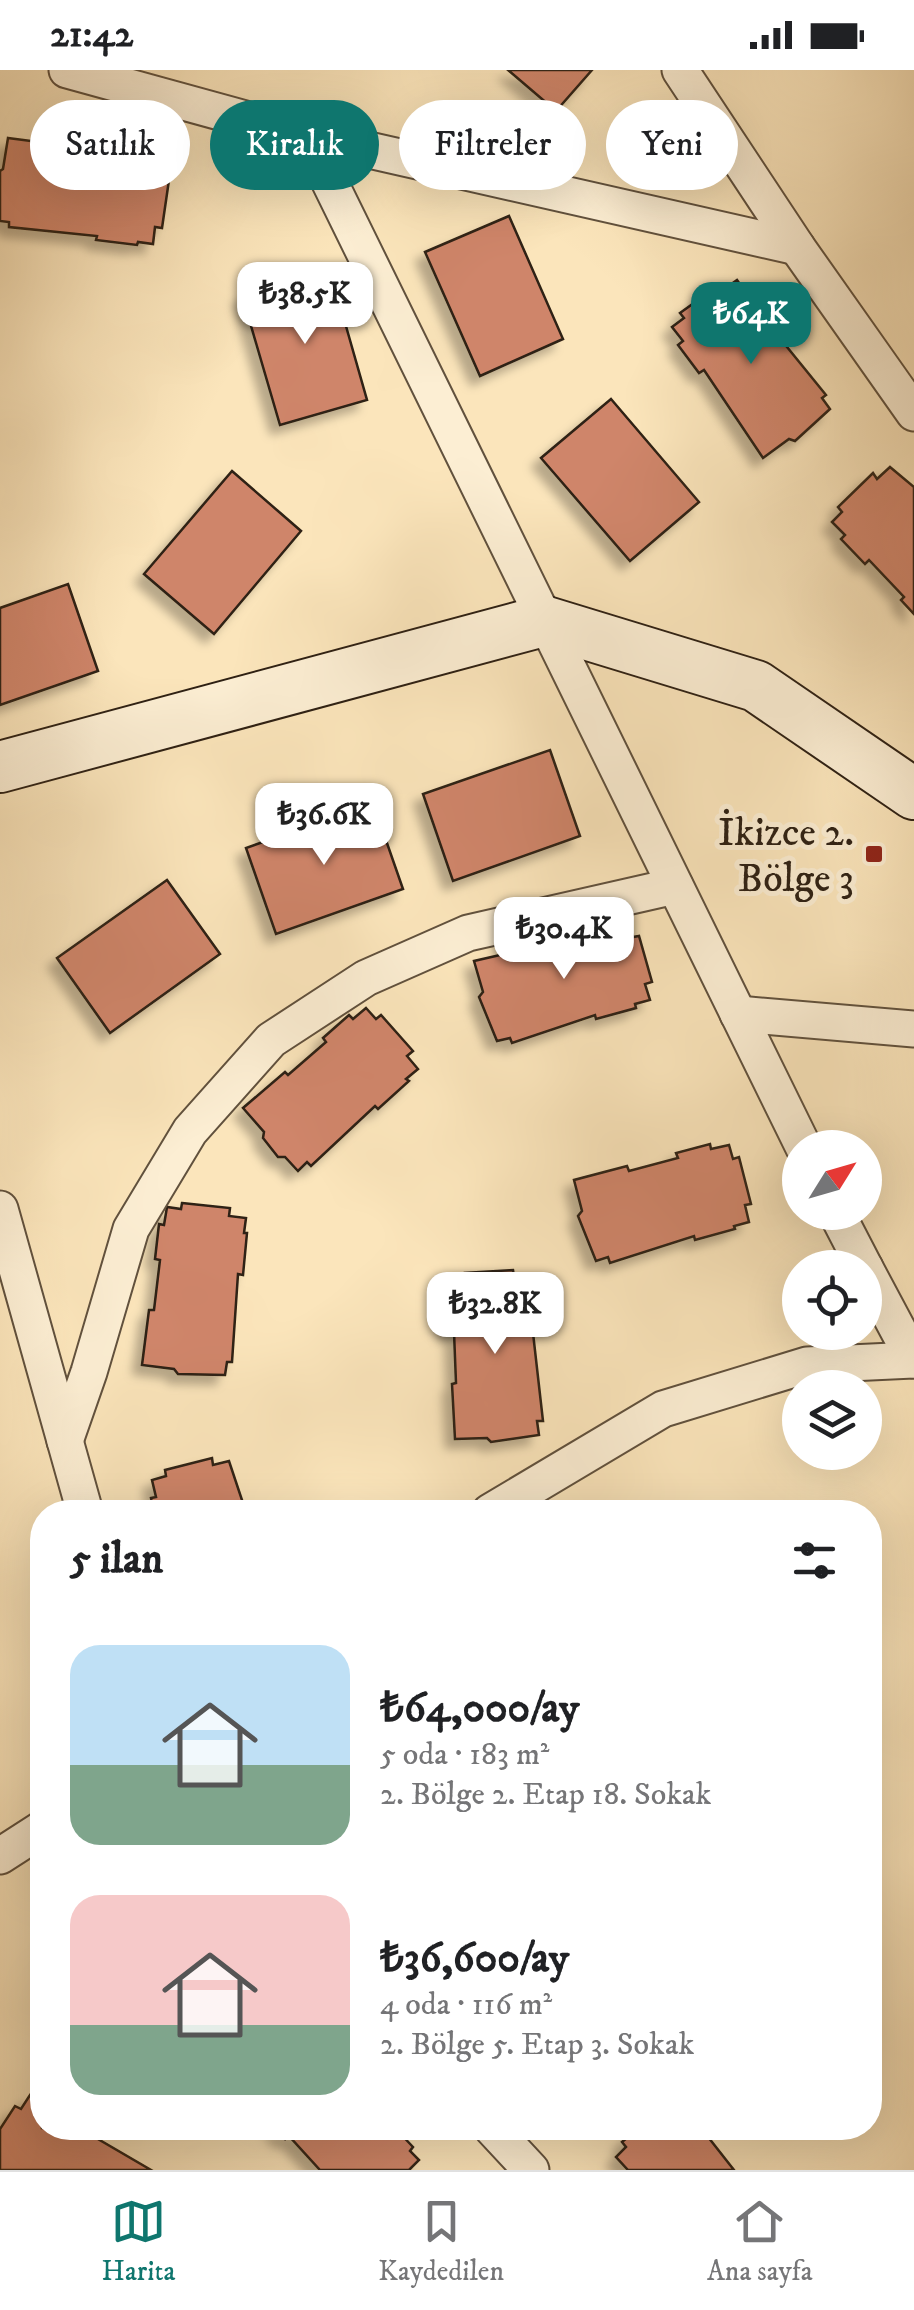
<!DOCTYPE html>
<html lang="tr">
<head>
<meta charset="utf-8">
<style>
	:root { --surface:#fff; --page:#f6f6f6; --text:#202124; --muted:#757577; --line:#e0e0e0; --accent:#0f766e }
	body { margin:0; font-family:"IM FELL DW Pica",serif; background:var(--page); color:var(--text); height:100vh; display:flex; flex-direction:column; font-size:38px; white-space:nowrap }
	* { box-sizing:border-box; margin:0 }
	p { font-size:32px; color:var(--muted) }
	.icon { flex:none; width:55px; height:55px; fill:none; stroke:currentColor; stroke-width:2; stroke-linecap:round; stroke-linejoin:round }
	.map { position:relative; flex:1; overflow:hidden }
	.side { position:absolute; left:30px; top:1430px; width:852px; height:640px; display:flex; flex-direction:column; background:var(--surface); border-radius:40px; box-shadow:0 10px 40px #0002 }
	.side>* { flex:none }
	.top-card { position:absolute; left:30px; top:30px; width:855px; height:90px; display:flex; gap:20px }
	.needle { width:65px; rotate:53deg }
	.buttons { position:absolute; left:782px; top:1060px; display:grid; gap:20px }
	.buttons a { display:grid; place-items:center; width:100px; height:100px; border-radius:50%; background:var(--surface); box-shadow:0 10px 40px #0002; font-size:50px }
	.price { position:absolute; translate:-50% -85px; padding:0 22px; border-radius:20px; background:#fff; color:#222; font-size:32px; line-height:65px; filter:drop-shadow(0 2px 5px #0008) }
	.price::after { content:''; position:absolute; left:50%; top:60px; width:30px; height:22px; margin-left:-15px; background:inherit; clip-path:polygon(0 0,100% 0,50% 100%) }
	.price.on { background:var(--accent); color:#fff }
	ul { padding:0; list-style:none }
	li { display:flex; align-items:center; gap:30px; height:250px; padding:0 40px }
	li span { display:grid; place-items:center; flex:none; width:280px; height:200px; border-radius:30px; color:#555 }
	li>.icon { margin-inline-start:auto }
	span .icon { width:120px; height:120px; fill:#fffc; stroke-width:1 }
	li b { font-size:42px }
	h2 { display:flex; justify-content:space-between; align-items:center; height:120px; padding:0 40px; font-size:42px }
	.tag { padding:0 35px; border-radius:45px; background:var(--surface); box-shadow:0 10px 40px #0002; font-size:35px; line-height:90px }
	.tag.on { background:var(--accent); color:#fff }
	.status { display:flex; justify-content:space-between; align-items:center; height:70px; padding:0 50px; background:var(--surface); direction:ltr }
	.status svg { height:28px; fill:currentColor }
	.tabs { display:flex; justify-content:space-around; align-items:center; height:140px; border-top:2px solid var(--line); background:var(--surface); font-size:28px; color:var(--muted) }
	.tabs a { display:grid; justify-items:center; gap:5px }
	.tabs .on { color:var(--accent) }
	.map>svg:first-child { display:block }
	.building { fill:#cf856a; stroke:#2e2013; stroke-width:2.5; filter:url(#shadow) }
	.lines { fill:none; stroke-linecap:round; stroke-linejoin:round }
	.street-casing { stroke:#61513d; stroke-width:39 }
	.secondary-casing { stroke:#2e2013; stroke-width:54 }
	.street { stroke:#fceed3; stroke-width:35 }
	.secondary { stroke:#fceed3; stroke-width:50 }
	.poi-dot { fill:#8f2418; stroke:#fceed3; stroke-width:4 }
	.labels { text-anchor:middle; stroke-width:10; stroke-linejoin:round; paint-order:stroke }
	.poi-label { font-size:40px; fill:#2e2013; stroke:#fceed3; text-anchor:end }
</style>
</head>
<body>
<div class="status"><b>21:42</b><svg viewBox="0 0 49 12"><path d="M0 12V9h3v3zM5 12V6h3v6zM10 12V3h3v9zM15 12V0h3v12zM26 1h20v11H26zM47 4h2v5h-2z"/></svg></div>
<div class="map">
<svg width="914" height="2100" viewBox="0 0 914 2100">
	<defs>
		<filter id="shadow"><feDropShadow dx="-9" dy="9" stdDeviation="5" flood-color="#0004"/></filter>
	</defs>
	<rect width="100%" height="100%" fill="#fbe5bb"/>
	<filter id="stains"><feTurbulence type="fractalNoise" baseFrequency=".002" numOctaves="4"/><feColorMatrix values="0 0 0 0 .2 0 0 0 0 .09 0 0 0 0 .02 0 0 0 .5 -.17"/></filter>
	<radialGradient id="worn" r=".72"><stop offset=".6" stop-color="#630" stop-opacity="0"/><stop offset="1" stop-color="#630" stop-opacity=".3"/></radialGradient>
	<g class="building">
		<path d="M508,0H592L556,41Z"/>
		<path d="M8,68L62,75V80L112,87L113,82L147,87V93L165,95L162,109L169,110L162,158L155,157L153,174L138,172L137,175L96,170L97,166L9,157V152L0,151V101L3,99Z"/>
		<path d="M509,146L563,269L480,306L425,182Z"/>
		<path d="M330,200L367,330L280,355L242,225Z"/>
		<path d="M737,210L746,223L749,221L773,254L770,256L826,325L822,328L830,339L795,371L789,369L763,388L704,300L699,303L678,275L683,271L672,257L684,248L680,243L719,215L723,220Z"/>
		<path d="M611,329L699,432L630,491L541,388Z"/>
		<path d="M890,397L914,417V544L901,530L904,527L869,490L865,494L841,469L845,465L832,452L842,442L838,437L873,403L877,409Z"/>
		<path d="M232,401L301,461L214,564L144,504Z"/>
		<path d="M68,514L98,601L0,635V538Z"/>
		<path d="M550,680L580,766L453,811L423,724Z"/>
		<path d="M373,733L403,819L276,864L246,778Z"/>
		<path d="M167,810L220,884L110,963L57,888Z"/>
		<path d="M610,853L612,858L629,853L633,867L639,866L652,912L645,914L650,930L635,934L636,938L596,949L595,945L512,973L510,968L497,971L479,927L483,922L474,891L578,867L576,862Z"/>
		<path d="M366,938L376,949L381,945L413,981L407,986L418,999L406,1009L409,1011L378,1039L375,1036L311,1096L307,1092L298,1101L285,1087H278L263,1068L264,1062L243,1038L285,1002L288,1005L326,972L323,968L349,945L353,949Z"/>
		<path d="M710,1074L711,1079L729,1075L733,1089L739,1087L751,1134L745,1135L749,1152L734,1156L735,1159L695,1170L694,1166L610,1193L608,1187L596,1191L578,1146L582,1141L574,1110L627,1096L629,1101L678,1088L676,1083Z"/>
		<path d="M182,1133L230,1138L229,1146L246,1148L244,1163H247L243,1205L238,1204L232,1292H227L225,1305L178,1304L174,1299L142,1295L149,1240H154L160,1190L155,1189L159,1154L164,1155L167,1137L181,1139Z"/>
		<path d="M513,1200L514,1207L531,1206V1221H535L538,1262L533,1263L543,1351H537L539,1365L491,1372L487,1368L455,1369L452,1314L456,1313L454,1262L448,1263L446,1228H452L451,1210L466,1209L465,1203Z"/>
		<path d="M212,1388L213,1395L229,1391L246,1442H154L151,1428L156,1427L152,1410L166,1406L165,1400Z"/>
		<path d="M30,2025L42,2033V2058H79L151,2100H0V2059L15,2036L21,2039Z"/>
		<path d="M274,2058H395L413,2077L410,2081L419,2090L409,2100H320L288,2065L285,2069Z"/>
		<path d="M639,2058H701L734,2100H628L616,2087L626,2077L622,2072Z"/>
	</g>
	<g class="lines">
		<defs>
			<g id="street">
				<path d="M67,0L307,66L797,177"/>
				<path d="M680,0L797,177L914,343"/>
				<path d="M307,66L804,1078"/>
				<path d="M738,944L914,959"/>
				<path d="M0,1139L85,1442"/>
				<path d="M836,1142L865,1198"/>
				<path d="M865,1198L914,1290"/>
				<path d="M65,1371L89,1302L131,1159L190,1061L271,970L366,908L468,863L675,816"/>
				<path d="M490,1442L663,1339L807,1295L914,1290"/>
				<path d="M0,1786L42,1759"/>
				<path d="M492,2058L531,2100"/>
			</g>
			<path id="secondary" d="M0,697L543,551L756,616L914,724"/>
		</defs>
		<use href="#street" class="street-casing"/>
		<use href="#secondary" class="secondary-casing"/>
		<use href="#street" class="street"/>
		<use href="#secondary" class="secondary"/>
	</g>
	<rect class="poi-dot" x="864" y="774" width="20" height="20" rx="5"/>
	<g class="labels">
		<g class="poi-label">
			<text x="854" y="775">İkizce 2.<tspan x="854" dy="46">Bölge 3</tspan></text>
		</g>
	</g>
	<rect width="100%" height="100%" filter="url(#stains)"/>
	<rect width="100%" height="100%" fill="url(#worn)"/>
</svg>
<div class="buttons">
<a><svg class="needle" viewBox="-14 -14 28 28"><path d="M0-13l5 13h-10z" fill="#e53935"/><path d="M0 13l5-13h-10z" fill="#757577"/></svg></a>
<a><svg class="icon" aria-label="locate" viewBox="0 0 24 24"><circle cx="12" cy="12" r="6"/><path d="M12 2v4M12 18v4M2 12h4M18 12h4"/></svg></a>
<a><svg class="icon" aria-label="layers" viewBox="0 0 24 24"><path d="M12 4l9 5-9 5-9-5zM3 14l9 5 9-5"/></svg></a>
</div>
<b class="price" style="left:305px;top:277px">₺38.5K</b>
<b class="price on" style="left:751px;top:297px">₺64K</b>
<b class="price" style="left:324px;top:798px">₺36.6K</b>
<b class="price" style="left:564px;top:912px">₺30.4K</b>
<b class="price" style="left:495px;top:1287px">₺32.8K</b>
<div class="top-card">
<a class="tag">Satılık</a>
<a class="tag on">Kiralık</a>
<a class="tag">Filtreler</a>
<a class="tag">Yeni</a>
</div>
<section class="side">
<h2>5 ilan<svg class="icon" aria-label="filters" viewBox="0 0 24 24"><path d="M4 7h16M4 17h16"/><circle cx="9" cy="7" r="2"/><circle cx="15" cy="17" r="2"/></svg></h2>
<ul>
<li><span style="background:linear-gradient(#bfe0f5 60%,#7fa58c 0)"><svg class="icon" aria-label="home" viewBox="0 0 24 24"><path d="M3 11l9-7 9 7M6 9v11h12V9"/></svg></span><div><b>₺64,000/ay</b><p>5 oda · 183 m²</p><p>2. Bölge 2. Etap 18. Sokak</p></div></li>
<li><span style="background:linear-gradient(#f6c9c9 65%,#7fa58c 0)"><svg class="icon" aria-label="home" viewBox="0 0 24 24"><path d="M3 11l9-7 9 7M6 9v11h12V9"/></svg></span><div><b>₺36,600/ay</b><p>4 oda · 116 m²</p><p>2. Bölge 5. Etap 3. Sokak</p></div></li>
</ul>
</section>
</div>
<nav class="tabs">
<a class="on"><svg class="icon" aria-label="map" viewBox="0 0 24 24"><path d="M3 6l6-2 6 2 6-2v14l-6 2-6-2-6 2zM9 4v14M15 6v14"/></svg>Harita</a>
<a><svg class="icon" aria-label="saved" viewBox="0 0 24 24"><path d="M7 4h10v16l-5-4-5 4z"/></svg>Kaydedilen</a>
<a><svg class="icon" aria-label="home" viewBox="0 0 24 24"><path d="M3 11l9-7 9 7M6 9v11h12V9"/></svg>Ana sayfa</a>
</nav>
</body>
</html>
